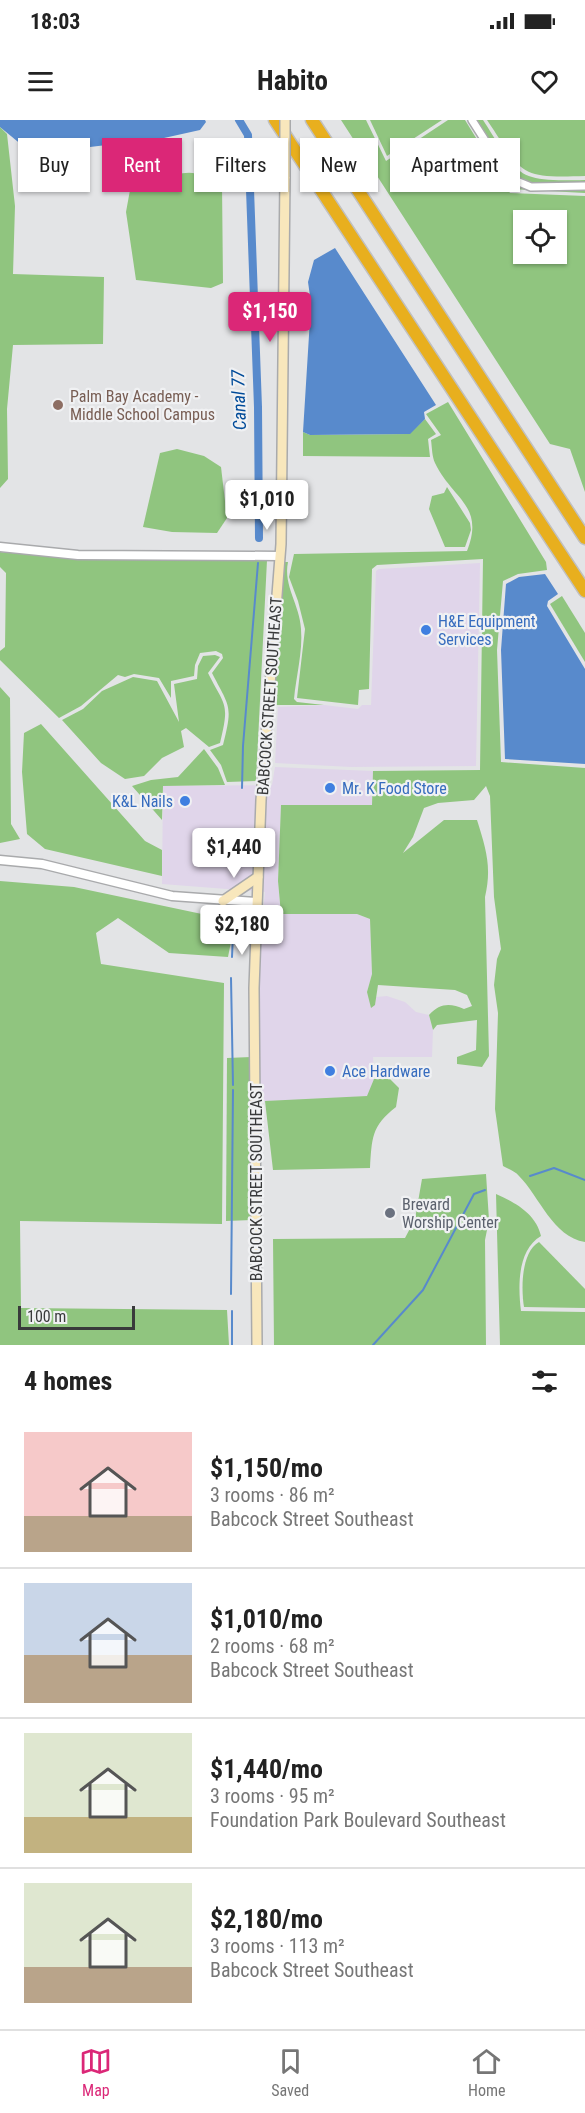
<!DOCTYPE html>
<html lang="en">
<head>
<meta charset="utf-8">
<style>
	:root { --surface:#fff; --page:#f6f6f6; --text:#222; --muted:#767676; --line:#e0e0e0; --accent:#db2777 }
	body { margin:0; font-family:"Roboto Condensed",sans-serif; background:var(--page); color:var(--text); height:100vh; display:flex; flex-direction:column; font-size:22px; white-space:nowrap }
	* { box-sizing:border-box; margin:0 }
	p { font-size:20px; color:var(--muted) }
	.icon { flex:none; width:33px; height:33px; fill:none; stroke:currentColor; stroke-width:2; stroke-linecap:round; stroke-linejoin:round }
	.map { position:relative; height:1225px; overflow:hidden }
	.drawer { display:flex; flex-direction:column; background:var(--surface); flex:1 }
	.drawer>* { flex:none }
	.hud { position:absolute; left:18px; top:18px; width:549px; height:54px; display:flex; gap:12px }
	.fabs { position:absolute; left:513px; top:90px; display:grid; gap:12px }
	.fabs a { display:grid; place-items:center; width:54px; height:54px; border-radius:0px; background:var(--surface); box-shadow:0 2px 4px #0004; font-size:30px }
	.scale { position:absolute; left:18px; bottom:15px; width:117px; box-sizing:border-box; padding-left:6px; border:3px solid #393a3b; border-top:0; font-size:16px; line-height:21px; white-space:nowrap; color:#393a3b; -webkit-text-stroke:4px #f0f1f3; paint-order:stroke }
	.price { position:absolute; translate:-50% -51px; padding:0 14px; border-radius:6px; background:#fff; color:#222; font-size:20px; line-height:39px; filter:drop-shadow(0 2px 3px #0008) }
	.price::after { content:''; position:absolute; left:50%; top:36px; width:18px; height:14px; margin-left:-9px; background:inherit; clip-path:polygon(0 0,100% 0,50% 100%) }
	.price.on { background:var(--accent); color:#fff }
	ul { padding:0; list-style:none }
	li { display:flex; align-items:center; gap:18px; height:150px; padding:0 24px }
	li+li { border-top:2px solid var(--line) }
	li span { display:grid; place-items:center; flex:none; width:168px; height:120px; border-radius:0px; color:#555 }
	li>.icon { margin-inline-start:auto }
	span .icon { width:72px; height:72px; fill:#fffc; stroke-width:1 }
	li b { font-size:26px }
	h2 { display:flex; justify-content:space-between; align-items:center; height:72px; padding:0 24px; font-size:26px }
	.chip { padding:0 21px; border-radius:0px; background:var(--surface); box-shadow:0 2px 4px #0004; font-size:21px; line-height:54px }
	.chip.on { background:var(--accent); color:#fff }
	.status { display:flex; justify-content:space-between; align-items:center; height:42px; padding:0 30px; background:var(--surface); direction:ltr }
	.status svg { height:16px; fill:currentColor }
	header { display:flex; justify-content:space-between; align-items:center; height:78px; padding:0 24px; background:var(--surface); font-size:27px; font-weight:700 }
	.tabs { display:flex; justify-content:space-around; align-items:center; height:84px; border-top:2px solid var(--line); background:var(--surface); font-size:16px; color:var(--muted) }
	.tabs a { display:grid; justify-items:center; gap:3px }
	.tabs .on { color:var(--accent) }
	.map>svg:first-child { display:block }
	.commercial { fill:#e0d5ea }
	.green { fill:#90c57f; fill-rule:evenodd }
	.water { fill:#588acc }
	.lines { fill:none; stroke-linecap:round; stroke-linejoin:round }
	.stream { stroke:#588acc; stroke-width:2 }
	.canal { stroke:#588acc; stroke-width:8 }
	.minor-casing { stroke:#a9aaac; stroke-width:10 }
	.tertiary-casing { stroke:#a9aaac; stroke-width:11 }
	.secondary-casing { stroke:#a9aaac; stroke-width:12 }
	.motorway-casing { stroke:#c0c0c0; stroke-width:15 }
	.minor { stroke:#fff; stroke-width:7 }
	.tertiary { stroke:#fff; stroke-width:8 }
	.secondary { stroke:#f8e7bc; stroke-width:9 }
	.motorway { stroke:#e8af1e; stroke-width:12 }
	.secondary-bridge-casing { stroke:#a9aaac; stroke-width:12; stroke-linecap:butt }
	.secondary-bridge { stroke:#f8e7bc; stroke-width:9 }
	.education-dot { fill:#8d6e63; stroke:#f0f1f3; stroke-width:2 }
	.shop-dot { fill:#3f7fe0; stroke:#f0f1f3; stroke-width:2 }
	.worship-dot { fill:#6b7280; stroke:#f0f1f3; stroke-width:2 }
	.labels { text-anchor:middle; stroke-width:4.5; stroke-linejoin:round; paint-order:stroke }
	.education-label { font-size:16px; fill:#785e54; stroke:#f0f1f3; text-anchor:start }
	.shop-label { font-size:16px; fill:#366cbe; stroke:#f0f1f3; text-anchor:start }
	.street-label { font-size:16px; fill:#393a3b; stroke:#f0f1f3 }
	.worship-label { font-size:16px; fill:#5b616d; stroke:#f0f1f3; text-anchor:start }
	.water-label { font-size:18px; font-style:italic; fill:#004b99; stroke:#f0f1f3 }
</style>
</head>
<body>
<div class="status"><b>18:03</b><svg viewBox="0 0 49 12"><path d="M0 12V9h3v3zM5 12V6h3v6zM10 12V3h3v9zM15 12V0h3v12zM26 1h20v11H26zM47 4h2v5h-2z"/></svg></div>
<header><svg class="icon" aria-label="menu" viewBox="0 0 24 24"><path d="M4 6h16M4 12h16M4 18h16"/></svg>Habito<svg class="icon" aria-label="heart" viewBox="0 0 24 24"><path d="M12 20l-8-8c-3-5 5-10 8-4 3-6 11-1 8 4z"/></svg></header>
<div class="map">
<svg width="585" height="1225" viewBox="0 0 585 1225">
	<rect width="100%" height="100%" fill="#e3e4e6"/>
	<g class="commercial">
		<path d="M480,443L476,646L351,647L275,643L278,587L324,585L358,589L362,585H371L376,451L379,449Z"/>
		<path d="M275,647L373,651L372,685H281L278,761L281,794H357L370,799L372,854L367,872L375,885L376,877L387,876L405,882L416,892L429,895L433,910L432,937H373L374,959L368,976L255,983L259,829L265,772L162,764L163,666L272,665Z"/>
	</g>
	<g class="green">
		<path d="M341,0H366L386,41L448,0H465L510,73L585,76V372L570,329L550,324ZM556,100V134H524V100Z"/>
		<path d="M370,0H442L387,36Z"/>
		<path d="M469,0H483C520,57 514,62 585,60V73L511,69Z"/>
		<path d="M487,0H585V56C517,58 524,55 487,0Z"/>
		<path d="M0,7L7,14L15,86L13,154L104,157L103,224L13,225L7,289L8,359L0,368Z"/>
		<path d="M134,48L158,61C187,50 193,49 222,64L223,163L211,168L136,160L126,92Z"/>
		<path d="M448,282L546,442L547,450L518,454L503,461L497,530L501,642L585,648V1122C553,1117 539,1076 519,1056C515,1051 508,1049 503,1046L495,989L498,893L494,865L497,839L501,829L494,777L490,676L486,666L474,680L438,683L424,688L413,717L403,733L444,700H477C486,729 492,747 485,777L489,936L482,947L457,944V937L476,930L477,900L437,905L433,910L429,895C440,883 450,883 464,889L472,886L467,875L455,870L378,865L375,885L371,888L367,872L372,854L370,799L357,794H281L278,761L281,685H372L373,651L480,650L483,439L377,445L372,449L369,569L359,570L358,585L297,578L305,509L298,481L289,457L294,434L467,431C485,385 453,380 435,343C432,337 432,327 431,320L441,315L426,294Z"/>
		<path d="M425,299L436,314L428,319L430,337L303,336V312L310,315L409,314Z"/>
		<path d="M177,329L204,336L221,347L227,398L217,413L172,412L143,407L160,333Z"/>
		<path d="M447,367L470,403L471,410L465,427H445L429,389L432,376L444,373Z"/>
		<path d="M0,432L78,439L267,440L256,661L227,662L221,645L210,630L223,625C233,585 230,588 212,553L223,538L222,534L216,531L200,533L195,545L194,556L171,561V578L159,558L134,554L125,557L118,555L81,586L59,598L0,540V531L5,527L6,453L0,447Z"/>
		<path d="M283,442H288C283,466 300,485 301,509C303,531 296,557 294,579L297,582L324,585H271Z"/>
		<path d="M562,476L585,513V542L550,484Z"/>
		<path d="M215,535L220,537L208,553C225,587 230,582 220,623L209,627L186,608L181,611L184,627L162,638L144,656L125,659L101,643L62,600L83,589L102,571L133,557L157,561L179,602L174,564L197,559L198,546L203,536Z"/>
		<path d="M0,567L10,578L11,704L20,719L0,723Z"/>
		<path d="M41,604L145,721L162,730V756L45,729L27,714L22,652L24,613Z"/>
		<path d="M204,629L218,648L225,665L163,666L162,700L132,666L151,660L178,657Z"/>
		<path d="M0,761L74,767L235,801L228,837L169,833L118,798L96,813L101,844L224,863L222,1104L20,1101L21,1188L227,1190L229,1225H0Z"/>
		<path d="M251,937L252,1100L226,1101L227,938Z"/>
		<path d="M374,959H390L399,968L396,987C371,1006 372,1019 370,1048L273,1050L265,981L367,976Z"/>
		<path d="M486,1054L489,1100L485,1120L486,1225H274L273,1119L405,1118L415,1099L422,1059Z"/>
		<path d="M496,1074C516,1083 536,1094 541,1116C517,1130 518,1167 521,1191L585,1192V1225H500Z"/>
		<path d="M539,1122L585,1169V1188L524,1187C521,1169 521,1132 539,1122Z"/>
	</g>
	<g class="water">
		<path d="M0,0H205L206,2L200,10L164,18L49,32L23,26L0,7Z"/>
		<path d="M335,128L436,285L424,292L425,299L410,314L310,315L303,312L311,183L308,162L314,140Z"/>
		<path d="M545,454L558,474L548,481L547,486L585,549V644L505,639L501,530L506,464L519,457Z"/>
	</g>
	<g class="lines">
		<g class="stream">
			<path d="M242,668L243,626L258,443"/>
			<path d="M232,837L234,791"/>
			<path d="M231,858L233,965"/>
			<path d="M530,1056L554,1048L585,1060"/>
			<path d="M231,1174L233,970"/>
			<path d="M232,1191V1225"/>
			<path d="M373,1225L423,1170L474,1074L485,1070"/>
		</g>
		<path class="canal" d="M239,0L248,15L258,287L259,418"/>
		<defs>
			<path id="minor" d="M472,0L509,58L531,67L585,66"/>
			<g id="tertiary">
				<path d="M0,427L78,435L280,436"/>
				<path d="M0,740L42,744L172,776L257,782"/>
			</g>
			<g id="secondary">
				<path d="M223,781L258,757"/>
				<path d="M257,1225L254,868L261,680L281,424L285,57"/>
			</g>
			<g id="motorway">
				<path d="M275,0L585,471"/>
				<path d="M312,0L585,418"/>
			</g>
		</defs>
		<use href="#minor" class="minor-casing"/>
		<use href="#tertiary" class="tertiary-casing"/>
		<use href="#secondary" class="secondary-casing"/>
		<use href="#motorway" class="motorway-casing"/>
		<use href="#minor" class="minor"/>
		<use href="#tertiary" class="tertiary"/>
		<use href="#secondary" class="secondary"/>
		<use href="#motorway" class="motorway"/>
		<defs>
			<path id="secondary-bridge" d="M285,0V57"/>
		</defs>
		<use href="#secondary-bridge" class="secondary-bridge-casing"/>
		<use href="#secondary-bridge" class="secondary-bridge"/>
	</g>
	<circle class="education-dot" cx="58" cy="285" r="6"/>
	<g class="shop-dot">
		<circle cx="426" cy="510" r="6"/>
		<circle cx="330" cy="668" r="6"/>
		<circle cx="185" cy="681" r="6"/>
		<circle cx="330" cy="951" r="6"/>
	</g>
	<circle class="worship-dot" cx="390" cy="1093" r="6"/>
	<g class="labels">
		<g class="education-label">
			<text x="70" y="282">Palm Bay Academy -<tspan x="70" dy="18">Middle School Campus</tspan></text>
		</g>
		<g class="shop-label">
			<text x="438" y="507">H&amp;E Equipment<tspan x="438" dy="18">Services</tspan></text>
			<text x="342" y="674">Mr. K Food Store</text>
			<text x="173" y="687" text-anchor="end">K&amp;L Nails</text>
			<text x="342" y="957">Ace Hardware</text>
		</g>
		<g class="street-label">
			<text transform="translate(269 576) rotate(-86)" y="6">BABCOCK STREET SOUTHEAST</text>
			<text transform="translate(256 1062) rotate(-90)" y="6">BABCOCK STREET SOUTHEAST</text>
		</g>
		<g class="worship-label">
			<text x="402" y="1090">Brevard<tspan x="402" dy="18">Worship Center</tspan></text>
		</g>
		<g class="water-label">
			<text transform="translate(239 280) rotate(-92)" y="6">Canal 77</text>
		</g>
	</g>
</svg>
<div class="fabs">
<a><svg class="icon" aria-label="locate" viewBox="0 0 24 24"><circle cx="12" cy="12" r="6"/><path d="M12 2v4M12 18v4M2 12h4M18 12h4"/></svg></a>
</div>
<div class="scale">100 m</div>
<b class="price on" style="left:270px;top:223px">$1,150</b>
<b class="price" style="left:267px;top:411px">$1,010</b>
<b class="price" style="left:234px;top:759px">$1,440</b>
<b class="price" style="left:242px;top:836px">$2,180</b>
<div class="hud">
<a class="chip">Buy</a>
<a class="chip on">Rent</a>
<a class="chip">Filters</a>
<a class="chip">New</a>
<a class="chip">Apartment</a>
</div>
</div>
<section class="drawer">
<h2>4 homes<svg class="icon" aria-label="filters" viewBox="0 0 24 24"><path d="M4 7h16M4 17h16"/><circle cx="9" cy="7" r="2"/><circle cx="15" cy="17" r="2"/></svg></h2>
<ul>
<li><span style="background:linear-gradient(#f6c9c9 70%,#b9a48a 0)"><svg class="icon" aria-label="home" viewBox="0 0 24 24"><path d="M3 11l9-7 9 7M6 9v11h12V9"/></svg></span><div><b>$1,150/mo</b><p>3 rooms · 86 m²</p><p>Babcock Street Southeast</p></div></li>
<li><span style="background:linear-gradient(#c9d6e8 60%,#b9a48a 0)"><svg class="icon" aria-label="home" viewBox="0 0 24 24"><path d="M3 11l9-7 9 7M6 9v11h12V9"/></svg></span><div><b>$1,010/mo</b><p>2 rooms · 68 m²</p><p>Babcock Street Southeast</p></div></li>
<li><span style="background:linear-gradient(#dfe7d0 70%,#c2b280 0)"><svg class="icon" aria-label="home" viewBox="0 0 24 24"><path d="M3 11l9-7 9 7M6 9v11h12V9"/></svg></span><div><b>$1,440/mo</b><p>3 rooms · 95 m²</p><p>Foundation Park Boulevard Southeast</p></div></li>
<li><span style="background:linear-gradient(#dfe7d0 70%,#b9a48a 0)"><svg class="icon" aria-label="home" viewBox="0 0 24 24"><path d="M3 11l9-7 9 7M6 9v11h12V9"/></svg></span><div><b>$2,180/mo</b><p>3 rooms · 113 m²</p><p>Babcock Street Southeast</p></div></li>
</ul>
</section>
<nav class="tabs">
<a class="on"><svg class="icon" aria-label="map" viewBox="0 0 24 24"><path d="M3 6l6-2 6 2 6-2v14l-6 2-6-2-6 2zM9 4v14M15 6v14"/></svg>Map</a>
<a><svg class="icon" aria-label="saved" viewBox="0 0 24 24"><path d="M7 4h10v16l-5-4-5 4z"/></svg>Saved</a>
<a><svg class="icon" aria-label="home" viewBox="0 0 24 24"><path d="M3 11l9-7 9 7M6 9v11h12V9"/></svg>Home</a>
</nav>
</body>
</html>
